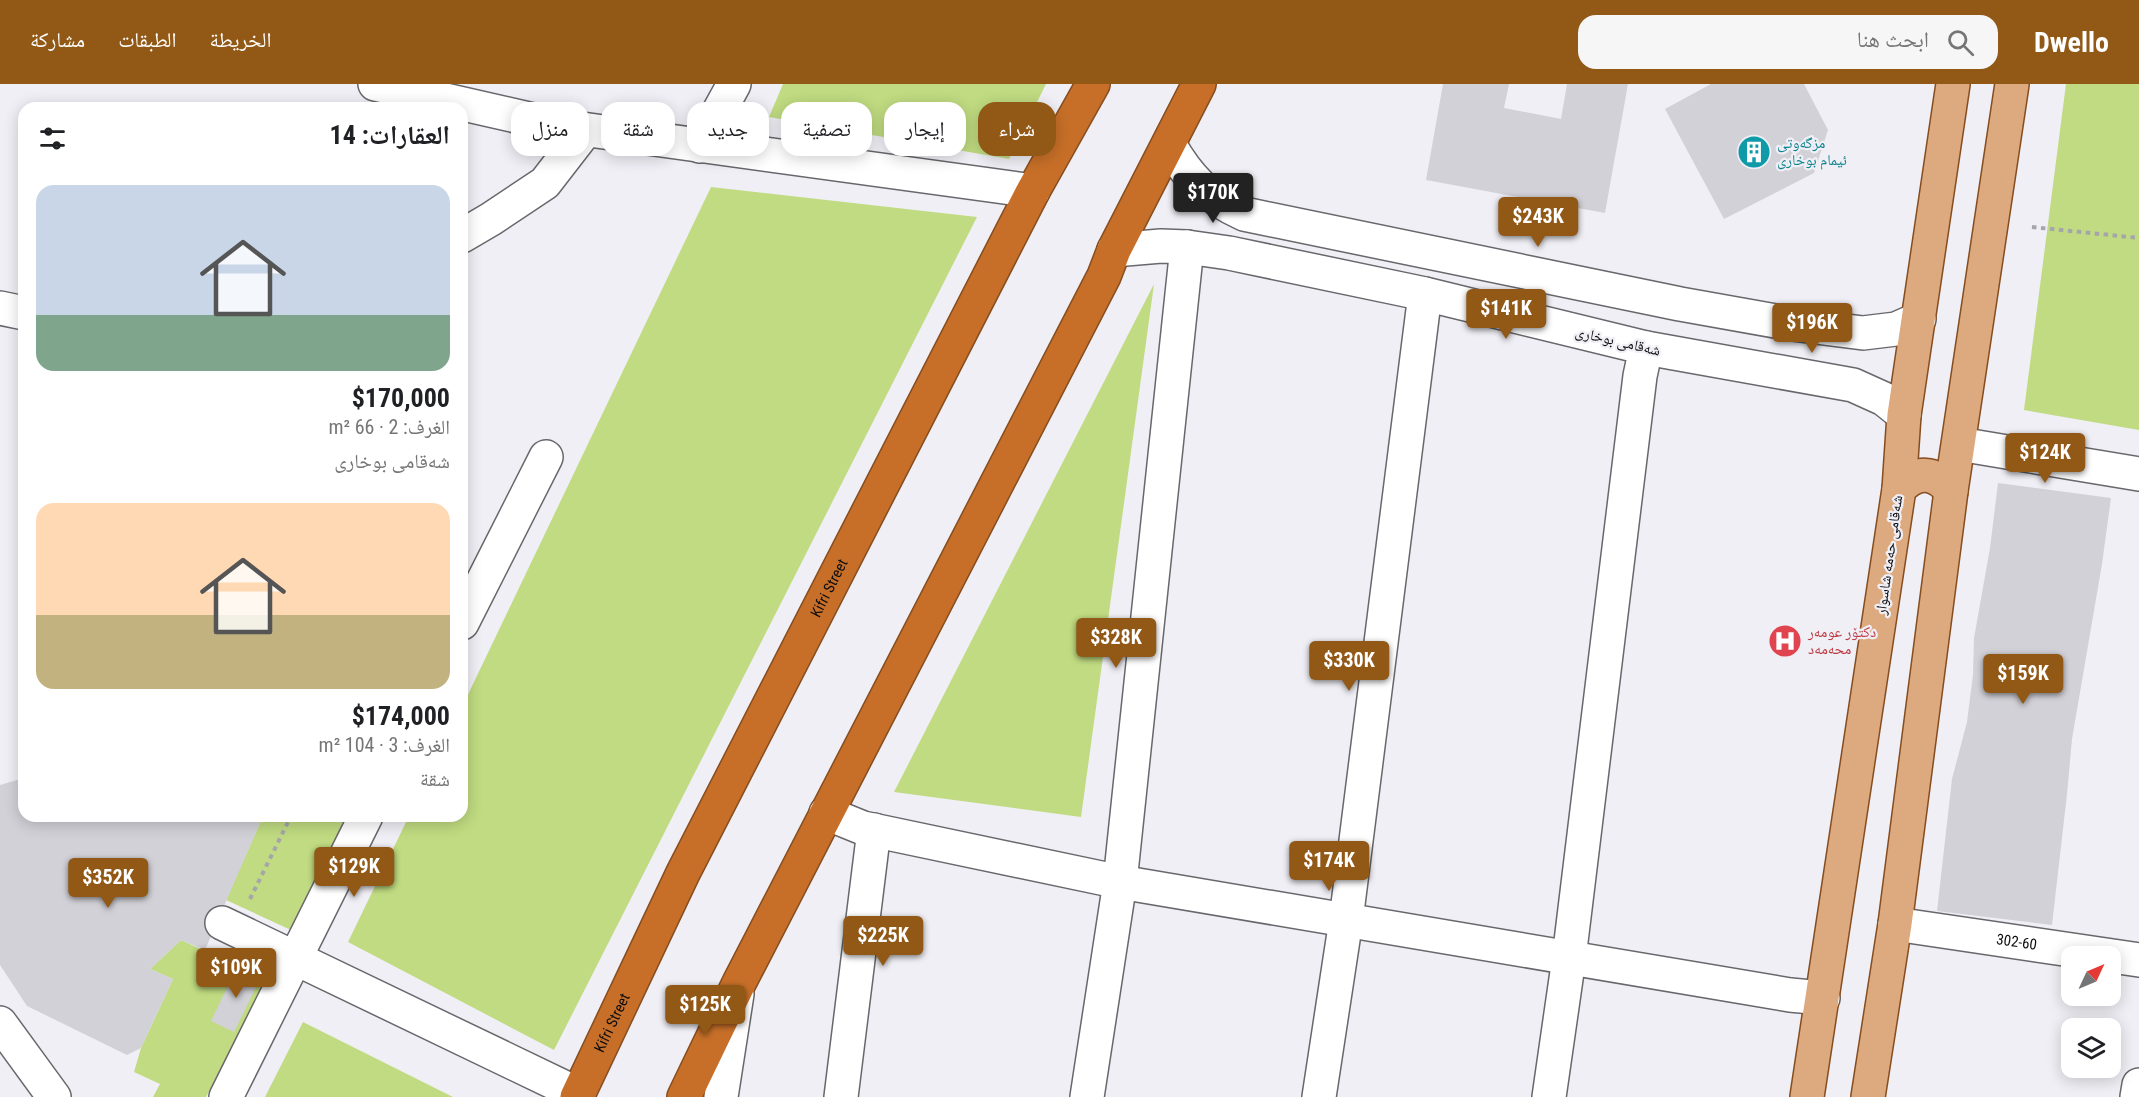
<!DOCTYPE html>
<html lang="ar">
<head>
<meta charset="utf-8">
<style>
	:root { --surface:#fff; --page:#f6f6f6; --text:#202124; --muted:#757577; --accent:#925816 }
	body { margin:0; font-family:"Roboto Condensed","Noto Naskh Arabic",sans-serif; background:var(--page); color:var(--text); direction:rtl; height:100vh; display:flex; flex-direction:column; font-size:22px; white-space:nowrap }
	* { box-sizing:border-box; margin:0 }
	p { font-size:20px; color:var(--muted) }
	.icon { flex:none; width:33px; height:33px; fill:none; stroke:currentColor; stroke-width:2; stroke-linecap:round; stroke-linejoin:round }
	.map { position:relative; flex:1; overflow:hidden; direction:ltr }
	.drawer { position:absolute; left:18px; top:18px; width:450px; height:720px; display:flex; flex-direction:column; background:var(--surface); border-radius:18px; box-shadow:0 3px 15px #0003; direction:rtl }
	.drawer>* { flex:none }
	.banner { position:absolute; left:486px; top:18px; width:570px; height:54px; direction:rtl; display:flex; gap:12px }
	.needle { width:39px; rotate:46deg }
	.controls { position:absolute; left:2061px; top:862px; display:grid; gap:12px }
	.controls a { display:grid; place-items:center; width:60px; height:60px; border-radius:12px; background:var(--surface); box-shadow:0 3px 15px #0003; font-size:30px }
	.price { position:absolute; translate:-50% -51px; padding:0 14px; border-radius:6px; background:var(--accent); color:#fff; font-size:20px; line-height:39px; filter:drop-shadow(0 2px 3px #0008) }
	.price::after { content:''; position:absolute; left:50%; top:36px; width:18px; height:14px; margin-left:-9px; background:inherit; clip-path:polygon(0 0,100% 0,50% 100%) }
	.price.active { background:#222; color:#fff }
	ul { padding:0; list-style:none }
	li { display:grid; align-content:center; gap:12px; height:318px; padding:0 18px }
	li span { display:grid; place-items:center; height:186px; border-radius:18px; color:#555 }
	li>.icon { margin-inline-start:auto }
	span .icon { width:108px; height:108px; fill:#fffc; stroke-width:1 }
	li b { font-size:26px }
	h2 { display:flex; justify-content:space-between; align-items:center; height:72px; padding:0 18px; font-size:26px }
	.pill { padding:0 21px; border-radius:18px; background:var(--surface); box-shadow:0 3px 15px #0003; font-size:21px; line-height:54px }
	.pill.active { background:var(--accent); color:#fff }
	header { display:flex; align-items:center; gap:36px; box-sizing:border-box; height:84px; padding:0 30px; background:var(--accent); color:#fff }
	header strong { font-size:28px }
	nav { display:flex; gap:33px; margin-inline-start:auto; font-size:21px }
	.search { width:420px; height:54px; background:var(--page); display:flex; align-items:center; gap:15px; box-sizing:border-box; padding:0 21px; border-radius:18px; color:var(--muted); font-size:22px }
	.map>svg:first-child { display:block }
	.green { fill:#c0db81 }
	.building { fill:#d1d1d7 }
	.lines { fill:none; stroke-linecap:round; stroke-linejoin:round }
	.minor-casing { stroke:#67676c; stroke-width:36 }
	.major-casing { stroke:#864d1f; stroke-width:36 }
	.highway-casing { stroke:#864d1f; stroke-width:36 }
	.path { stroke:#a5a5aa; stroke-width:4; stroke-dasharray:4.5 4.5; stroke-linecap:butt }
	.minor { stroke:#fff; stroke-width:33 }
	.major { stroke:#dda97e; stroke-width:33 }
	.highway { stroke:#c76f28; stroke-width:33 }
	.labels { text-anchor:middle; stroke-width:4.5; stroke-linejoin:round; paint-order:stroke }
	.culture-label { font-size:15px; fill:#0d838f; stroke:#efeff5; text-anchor:start }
	.street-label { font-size:15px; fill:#0d0d0f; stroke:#efeff5 }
	.health-label { font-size:15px; fill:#be3a42; stroke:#efeff5; text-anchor:start }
</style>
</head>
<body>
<header>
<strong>Dwello</strong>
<div class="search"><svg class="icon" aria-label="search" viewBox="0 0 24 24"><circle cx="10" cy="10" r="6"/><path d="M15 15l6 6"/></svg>ابحث هنا</div>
<nav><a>الخريطة</a><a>الطبقات</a><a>مشاركة</a></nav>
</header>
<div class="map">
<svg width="2139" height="1013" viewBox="0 0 2139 1013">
	<rect width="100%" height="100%" fill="#efeff5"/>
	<g class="green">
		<path d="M783,0H1046L1009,75L769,33Z"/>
		<path d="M2066,0H2139V346L2024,326Z"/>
		<path d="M711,103L977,133L554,966L348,858L409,732H462V623Z"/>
		<path d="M1154,200L1081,733L894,708Z"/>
		<path d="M263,732H348L291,846L226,816Z"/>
		<path d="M181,856L267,895L206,1013H153L160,1000L134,988L141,964L173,895L150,885Z"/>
		<path d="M303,938L453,1013H265Z"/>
	</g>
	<g class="building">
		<path d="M1443,0H1509L1504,24L1561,35L1567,0H1628L1605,129L1426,96Z"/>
		<path d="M1711,0H1804L1828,46L1814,89L1724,135L1665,25Z"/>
		<path d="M1998,399L2111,414L2102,480L2072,655L2067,710L2052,841L1937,827L1952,695L1967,638L1973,591L1974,554L1990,464Z"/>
		<path d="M24,694V732H263L205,866L181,856L150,885L173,895L141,964L127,971L27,922L0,881V701Z"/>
		<path d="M238,881L261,893L234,948L211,937Z"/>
	</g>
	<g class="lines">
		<defs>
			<g id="minor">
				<path d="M375,0L560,42L1033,107"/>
				<path d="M1169,60C1189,95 1207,113 1244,130L1680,220L1792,240L1863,249L1896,245L1919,235"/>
				<path d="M700,62L734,0"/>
				<path d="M462,152L491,135L545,99L586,46"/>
				<path d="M1114,166L1161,162L1187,163L1229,169L1425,210L1646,264L1853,301L1884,315L1904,331"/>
				<path d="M0,224L24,229"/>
				<path d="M1959,360L2139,390"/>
				<path d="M462,539L546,373"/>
				<path d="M826,729L863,744L1120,798L1790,911L1823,914"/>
				<path d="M222,839L578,1010"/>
				<path id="s1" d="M1895,840L2139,876"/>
				<path d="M0,939L54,1013"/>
				<path d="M226,1013L366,732"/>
				<path d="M721,1013L737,910"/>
				<path d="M841,1013L874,746"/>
				<path d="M1087,1013L1120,798L1187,163"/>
				<path d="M1319,1013L1346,836L1425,210"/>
				<path d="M1549,1013L1569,874L1640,292L1646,264"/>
				<path d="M2137,1013L2139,1001"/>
			</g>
			<g id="major">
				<path d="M1899,405C1917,386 1935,387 1951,407"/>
				<path d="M1807,1013L1899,405L1904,331L1953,0"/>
				<path d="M1868,1013L1895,840L1951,407L2012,0"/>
			</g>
			<g id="highway">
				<path id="s2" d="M577,1013L683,789L1033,107L1093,0"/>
				<path d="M684,1013L739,899L1104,192L1114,166L1199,0"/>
			</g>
		</defs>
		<use href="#minor" class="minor-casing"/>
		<use href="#major" class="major-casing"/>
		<use href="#highway" class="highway-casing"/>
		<g class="path">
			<path d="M2032,143L2139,154"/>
			<path d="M250,815L291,732"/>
		</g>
		<use href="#minor" class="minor"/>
		<use href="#major" class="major"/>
		<use href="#highway" class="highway"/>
	</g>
	<defs>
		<symbol id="building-disc" viewBox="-11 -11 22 22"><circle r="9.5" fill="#0f9aa8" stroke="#efeff5"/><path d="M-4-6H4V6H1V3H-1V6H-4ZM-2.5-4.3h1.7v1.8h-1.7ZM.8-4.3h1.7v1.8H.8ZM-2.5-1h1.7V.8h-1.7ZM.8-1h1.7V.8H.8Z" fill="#fff"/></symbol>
		<symbol id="hospital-disc" viewBox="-11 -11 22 22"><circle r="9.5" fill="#e0444e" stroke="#efeff5"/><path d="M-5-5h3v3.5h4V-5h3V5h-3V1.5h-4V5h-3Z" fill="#fff"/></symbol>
	</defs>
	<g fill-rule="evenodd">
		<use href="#building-disc" x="1735" y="49" width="38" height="38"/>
		<use href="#hospital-disc" x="1766" y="538" width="38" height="38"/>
	</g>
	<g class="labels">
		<g class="culture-label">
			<text x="1777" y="64">مزگەوتی<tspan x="1777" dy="17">ئیمام بوخاری</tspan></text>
		</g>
		<g class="street-label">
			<text transform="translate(1618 257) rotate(13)" y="5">شەقامی بوخاری</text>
			<text transform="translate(1889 471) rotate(-82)" y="5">شەقامی حەمە شاسوار</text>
			<text dy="5" stroke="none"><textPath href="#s2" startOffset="568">Kifri Street</textPath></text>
			<text dy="5" stroke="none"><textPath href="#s1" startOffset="123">302-60</textPath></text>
			<text dy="5" stroke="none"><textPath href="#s2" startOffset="82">Kifri Street</textPath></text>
		</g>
		<g class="health-label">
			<text x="1808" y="553">دکتۆر عومەر<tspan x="1808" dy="17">محەمەد</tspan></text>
		</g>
	</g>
</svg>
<div class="controls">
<a><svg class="needle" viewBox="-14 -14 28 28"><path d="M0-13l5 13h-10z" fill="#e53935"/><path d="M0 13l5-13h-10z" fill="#757577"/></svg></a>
<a><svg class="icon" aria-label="layers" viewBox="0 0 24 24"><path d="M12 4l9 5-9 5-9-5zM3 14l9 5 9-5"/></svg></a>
</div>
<b class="price active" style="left:1213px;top:140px">$170K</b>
<b class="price" style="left:1538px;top:164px">$243K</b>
<b class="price" style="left:1506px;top:256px">$141K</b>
<b class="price" style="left:1812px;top:270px">$196K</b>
<b class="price" style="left:2045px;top:400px">$124K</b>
<b class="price" style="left:1116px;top:585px">$328K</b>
<b class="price" style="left:1349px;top:608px">$330K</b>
<b class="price" style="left:2023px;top:621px">$159K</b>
<b class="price" style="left:1329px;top:808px">$174K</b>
<b class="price" style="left:354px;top:814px">$129K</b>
<b class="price" style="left:108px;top:825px">$352K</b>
<b class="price" style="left:883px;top:883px">$225K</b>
<b class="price" style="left:236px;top:915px">$109K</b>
<b class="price" style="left:705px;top:952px">$125K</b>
<div class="banner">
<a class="pill active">شراء</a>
<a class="pill">إيجار</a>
<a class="pill">تصفية</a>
<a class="pill">جديد</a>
<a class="pill">شقة</a>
<a class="pill">منزل</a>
</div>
<section class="drawer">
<h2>العقارات: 14<svg class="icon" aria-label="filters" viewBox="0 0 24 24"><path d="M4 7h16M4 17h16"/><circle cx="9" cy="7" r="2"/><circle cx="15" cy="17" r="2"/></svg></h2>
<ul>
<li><span style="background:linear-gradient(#c9d6e8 70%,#7fa58c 0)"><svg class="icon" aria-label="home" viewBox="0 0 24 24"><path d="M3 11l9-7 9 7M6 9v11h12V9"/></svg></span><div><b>$170,000</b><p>الغرف: 2 · 66 m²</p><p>شەقامی بوخاری</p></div></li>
<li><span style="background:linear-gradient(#ffd9b3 60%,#c2b280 0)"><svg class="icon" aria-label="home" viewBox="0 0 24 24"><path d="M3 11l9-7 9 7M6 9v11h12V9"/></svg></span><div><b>$174,000</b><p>الغرف: 3 · 104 m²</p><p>شقة</p></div></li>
</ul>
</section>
</div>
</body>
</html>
